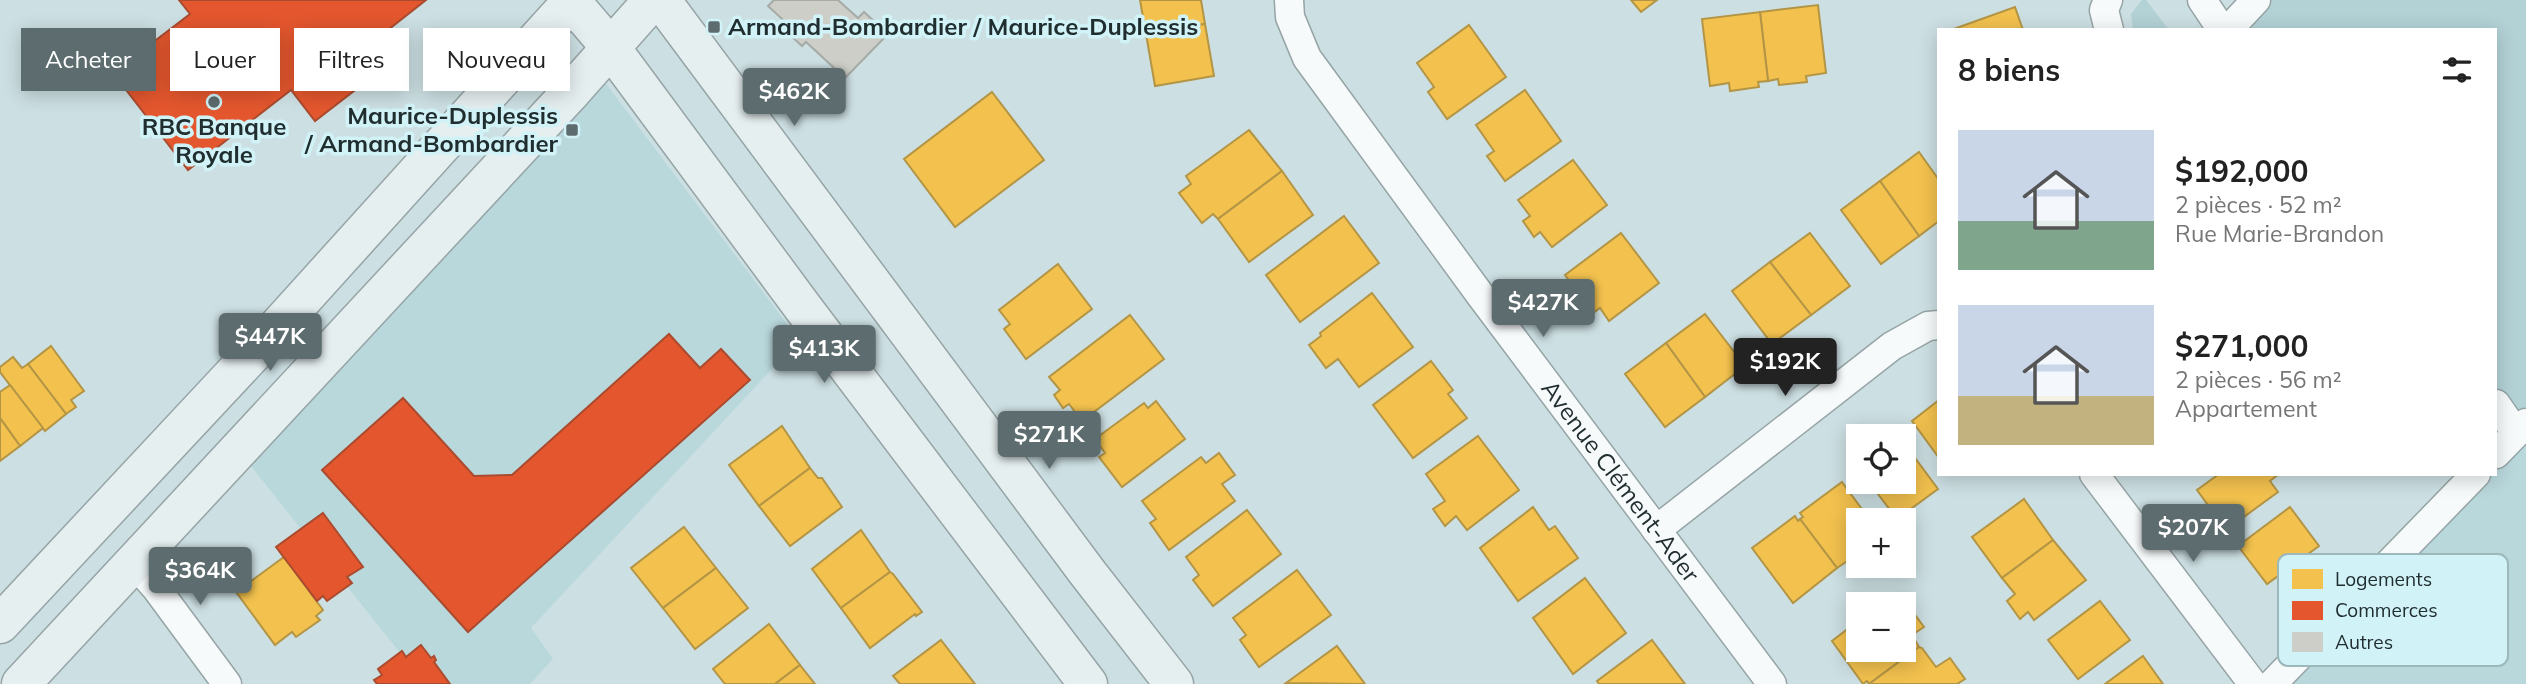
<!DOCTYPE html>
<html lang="fr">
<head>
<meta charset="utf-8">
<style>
	:root { --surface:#fff; --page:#f6f6f6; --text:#222; --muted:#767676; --accent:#5d6c6e }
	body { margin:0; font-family:Mulish,sans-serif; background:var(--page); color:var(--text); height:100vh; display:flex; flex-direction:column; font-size:26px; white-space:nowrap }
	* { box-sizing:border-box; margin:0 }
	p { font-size:23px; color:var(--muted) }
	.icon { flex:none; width:38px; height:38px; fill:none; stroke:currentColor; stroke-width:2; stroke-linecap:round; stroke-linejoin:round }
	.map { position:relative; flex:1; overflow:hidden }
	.sheet { position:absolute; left:1937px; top:28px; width:560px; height:448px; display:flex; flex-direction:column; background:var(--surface); border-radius:0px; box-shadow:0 4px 18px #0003 }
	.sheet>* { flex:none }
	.top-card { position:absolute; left:21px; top:28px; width:665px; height:63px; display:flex; gap:14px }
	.fabs { position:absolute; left:1846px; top:424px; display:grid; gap:14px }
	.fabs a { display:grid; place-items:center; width:70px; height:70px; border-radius:0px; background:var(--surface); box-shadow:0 4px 18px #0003; font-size:35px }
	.price { position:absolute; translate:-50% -60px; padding:0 16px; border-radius:7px; background:var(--accent); color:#fff; font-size:23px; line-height:46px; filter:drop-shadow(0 2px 4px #0008) }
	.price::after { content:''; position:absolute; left:50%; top:42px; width:21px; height:16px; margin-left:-10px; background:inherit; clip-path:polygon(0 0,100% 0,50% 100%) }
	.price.active { background:#222; color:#fff }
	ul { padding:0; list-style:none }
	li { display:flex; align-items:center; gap:21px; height:175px; padding:0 21px }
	li span { display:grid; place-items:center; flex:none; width:196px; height:140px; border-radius:0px; color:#555 }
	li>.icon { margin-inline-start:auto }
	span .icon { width:84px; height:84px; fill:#fffc; stroke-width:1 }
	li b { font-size:30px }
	h2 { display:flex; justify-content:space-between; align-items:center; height:84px; padding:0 21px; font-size:30px }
	.chip { padding:0 24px; border-radius:0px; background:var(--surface); box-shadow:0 4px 18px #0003; font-size:24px; line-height:63px }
	.chip.active { background:var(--accent); color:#fff }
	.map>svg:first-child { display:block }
	.built { fill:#b9d8dc }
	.green { fill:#b3d2d6 }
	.homes { fill:#f2c14e; stroke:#b39545; stroke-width:2 }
	.shops { fill:#e4572e; stroke:#aa4b2f; stroke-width:2 }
	.building { fill:#cecec8; stroke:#a6aba8; stroke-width:2 }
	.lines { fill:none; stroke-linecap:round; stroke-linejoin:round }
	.street-casing { stroke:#96a4a6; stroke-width:31 }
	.secondary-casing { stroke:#96a4a6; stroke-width:41 }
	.street { stroke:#f7fafb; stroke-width:28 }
	.secondary { stroke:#e6eff0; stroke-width:38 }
	.poi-dot { fill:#5d6c6e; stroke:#d1f3f7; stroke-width:2.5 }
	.labels { text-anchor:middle; stroke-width:7; stroke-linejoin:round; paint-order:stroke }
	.poi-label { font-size:24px; font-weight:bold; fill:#212e30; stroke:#d1f3f7; text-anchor:start }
	.street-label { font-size:24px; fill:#212e30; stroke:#d1f3f7 }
	.key { fill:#d1f3f7; stroke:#9cb8bb; stroke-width:2 }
	.key-label { font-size:19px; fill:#212e30 }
</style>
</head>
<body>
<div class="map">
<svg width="2526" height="684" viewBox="0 0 2526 684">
	<rect width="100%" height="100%" fill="#ccdfe2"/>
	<g class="built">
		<path d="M601,77L799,340L531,628L553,659L530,684H425L250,465Z"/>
		<path d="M2526,423V684H2261L2474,474H2496V453Z"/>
	</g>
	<g class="green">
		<path d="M2142,0H2146L2169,30H2133L2131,14Z"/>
		<path d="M2256,0H2526V423L2496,404V30H2228Z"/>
	</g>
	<g class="homes">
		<path d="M1140,0H1201L1205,24L1146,34Z"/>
		<path d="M1631,0H1657L1641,12Z"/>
		<path d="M1818,5L1826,73L1806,76L1807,82L1779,85L1778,79L1768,81L1760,12Z"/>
		<path d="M2015,7L2023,30H1951Z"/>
		<path d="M1760,12L1768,81L1758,82L1759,87L1730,91L1729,83L1710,86L1702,19Z"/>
		<path d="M1205,24L1214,76L1155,86L1146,34Z"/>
		<path d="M1469,25L1506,77L1447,119L1428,92L1434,87L1417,63Z"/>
		<path d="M1525,90L1561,141L1505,181L1487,156L1494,151L1476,125Z"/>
		<path d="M992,92L1044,160L955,227L904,159Z"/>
		<path d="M1249,130L1282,171L1218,219L1213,214L1202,223L1179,193L1191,184L1186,176Z"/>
		<path d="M1919,152L1939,180V221L1919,236L1880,181Z"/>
		<path d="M1573,160L1607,205L1552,247L1540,232L1534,237L1523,221L1530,216L1518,200Z"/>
		<path d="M1282,171L1313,215L1249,262L1218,219Z"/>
		<path d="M1880,181L1919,236L1881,264L1841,210Z"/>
		<path d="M1344,216L1379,263L1300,322L1266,275Z"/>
		<path d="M1621,233L1659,283L1609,321L1600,308L1593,313L1565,275Z"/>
		<path d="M1810,233L1850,286L1811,315L1770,262Z"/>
		<path d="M1770,262L1811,315L1772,344L1732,291Z"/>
		<path d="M1058,264L1092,309L1026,359L1004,329L1010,324L999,310Z"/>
		<path d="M1372,293L1413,347L1359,387L1338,359L1326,368L1309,345L1321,336L1320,333Z"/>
		<path d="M1705,314L1745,366L1705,397L1666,343Z"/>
		<path d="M1130,315L1164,359L1082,421L1069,404L1063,408L1054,395L1060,390L1049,377Z"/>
		<path d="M1666,343L1705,397L1665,427L1625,374Z"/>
		<path d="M51,346L84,391L71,400L76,407L66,414L28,364Z"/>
		<path d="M13,357L22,368L28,364L66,414L45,431L0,372V367Z"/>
		<path d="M1431,361L1453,390L1448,394L1467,418L1413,458L1373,405Z"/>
		<path d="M10,385L43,428L20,446L0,418V392Z"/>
		<path d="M1939,400V458L1912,421Z"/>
		<path d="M1156,401L1185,439L1122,487L1099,457L1105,453L1095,439L1144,403L1148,408Z"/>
		<path d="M0,418L20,446L0,461Z"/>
		<path d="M782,426L810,468L759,506L729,465Z"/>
		<path d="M1478,436L1519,490L1467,530L1456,516L1445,526L1433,509L1445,501L1426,474Z"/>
		<path d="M1904,443L1938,489L1897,519L1868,481H1904Z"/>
		<path d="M1219,453L1235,475L1222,484L1235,501L1169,550L1150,523L1156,519L1142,501L1201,457L1206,463Z"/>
		<path d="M810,468L818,478H822L842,507L790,546L759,506Z"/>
		<path d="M2219,474H2279L2270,481L2278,492L2226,530L2197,490Z"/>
		<path d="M1842,482L1870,520H1858V554L1837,568L1800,519L1803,517L1800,513Z"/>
		<path d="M2024,499L2053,540L2002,578L1972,537Z"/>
		<path d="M1533,507L1549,530L1555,526L1578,558L1518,601L1480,548Z"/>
		<path d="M2290,507L2319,546L2267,584L2238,546Z"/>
		<path d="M1247,510L1281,554L1213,606L1193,580L1199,575L1186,557Z"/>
		<path d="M1795,516L1798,521L1800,519L1837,568L1793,603L1752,548Z"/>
		<path d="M684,527L716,568L663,608L631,568Z"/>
		<path d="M861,530L890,572L841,608L812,569Z"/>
		<path d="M2053,540L2086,580L2034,620L2028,612L2020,619L2007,601L2015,594L2002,578Z"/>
		<path d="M284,557L323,610L316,616L320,620L296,637L292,632L275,645L236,592Z"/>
		<path d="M716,568L748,608L695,649L663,608Z"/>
		<path d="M1297,570L1331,615L1259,667L1240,640L1246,635L1233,618Z"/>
		<path d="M890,572L893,574L922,612L916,616L915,614L870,648L841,608Z"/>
		<path d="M1585,578L1626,633L1573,674L1533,618Z"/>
		<path d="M1899,593L1924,627L1912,635L1919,647L1869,684L1867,681L1863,684L1832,641L1858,621V649H1904V604H1881Z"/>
		<path d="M2100,601L2130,640L2078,679L2048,640Z"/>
		<path d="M769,624L800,665L775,684H725L713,669Z"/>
		<path d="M941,640L975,684H900L893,676Z"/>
		<path d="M1652,640L1685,684H1599L1597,681Z"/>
		<path d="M1337,646L1365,684L1286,683Z"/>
		<path d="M1919,647L1922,648L1936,667L1950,658L1965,679L1957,684H1869Z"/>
		<path d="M2143,656L2163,684H2105Z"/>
		<path d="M800,665L815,684H775Z"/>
	</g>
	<g class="shops">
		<path d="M179,0H426L355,56L372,77L315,121L291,90L188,170L113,73L190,14Z"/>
		<path d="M669,334L700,368L721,349L750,380L468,632L322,470L403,398L474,476L512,475Z"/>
		<path d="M323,513L363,567L347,577L352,583L327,601L323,596L317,601L276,547Z"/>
		<path d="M421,645L431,658L434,656L436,660L434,662L450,684H377L374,680L382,675L378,669L402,651L406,657Z"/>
	</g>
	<path class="building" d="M774,0H838L858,18L864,12L888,34L845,78L806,42L802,46L789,34L793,29L768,6Z"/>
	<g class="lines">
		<defs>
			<g id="street">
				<path id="s1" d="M1289,0L1290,17L1307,58L1481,296L1772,684"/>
				<path d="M2108,0L2104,10L2109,30"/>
				<path d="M2202,0L2222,30"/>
				<path d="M2228,30L2256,0"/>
				<path d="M2496,404L2516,433"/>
				<path d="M2496,454L2526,423"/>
				<path d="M2094,474L2253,684"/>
				<path d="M1656,530L1892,346L1928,326L1939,325"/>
				<path d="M133,562L156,588L227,684"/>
				<path d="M2272,684L2476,474"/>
			</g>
			<g id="secondary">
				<path d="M570,0L611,48L804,309L1088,684"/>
				<path d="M661,0L1087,572L1174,684"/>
				<path d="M0,624L273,332L573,0"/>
				<path d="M21,684L573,90L653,0"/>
			</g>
		</defs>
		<use href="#street" class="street-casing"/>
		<use href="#secondary" class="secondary-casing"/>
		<use href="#street" class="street"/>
		<use href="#secondary" class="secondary"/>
	</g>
	<g class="poi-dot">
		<rect x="707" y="20" width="14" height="14" rx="3.5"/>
		<circle cx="214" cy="102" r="7"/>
		<rect x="565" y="123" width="14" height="14" rx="3.5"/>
	</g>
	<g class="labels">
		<g class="poi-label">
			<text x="728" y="35">Armand-Bombardier / Maurice-Duplessis</text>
			<text x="558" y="124" text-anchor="end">Maurice-Duplessis<tspan x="558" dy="28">/ Armand-Bombardier</tspan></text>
			<text x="214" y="135" text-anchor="middle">RBC Banque<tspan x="214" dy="28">Royale</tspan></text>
		</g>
		<g class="street-label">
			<text dy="8" stroke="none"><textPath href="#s1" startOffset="588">Avenue Clément-Ader</textPath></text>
		</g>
	</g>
	<rect x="2278" y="554" width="230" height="112" rx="10" class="key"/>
	<rect x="2292" y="569" width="31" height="20" fill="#f2c14e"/>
	<rect x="2292" y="601" width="31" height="19" fill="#e4572e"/>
	<rect x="2292" y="632" width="31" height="20" fill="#cecec8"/>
	<g class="key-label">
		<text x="2335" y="586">Logements</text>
		<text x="2335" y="617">Commerces</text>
		<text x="2335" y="649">Autres</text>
	</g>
</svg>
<div class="fabs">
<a><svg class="icon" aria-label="locate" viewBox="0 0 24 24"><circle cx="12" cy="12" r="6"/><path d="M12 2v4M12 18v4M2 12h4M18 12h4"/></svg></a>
<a>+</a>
<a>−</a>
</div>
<b class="price" style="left:794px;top:128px">$462K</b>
<b class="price" style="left:1543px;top:339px">$427K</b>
<b class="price" style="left:270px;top:373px">$447K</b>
<b class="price" style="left:824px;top:385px">$413K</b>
<b class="price active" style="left:1785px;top:398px">$192K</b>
<b class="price" style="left:1049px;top:471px">$271K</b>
<b class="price" style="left:2193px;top:564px">$207K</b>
<b class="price" style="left:200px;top:607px">$364K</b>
<div class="top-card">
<a class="chip active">Acheter</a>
<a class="chip">Louer</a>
<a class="chip">Filtres</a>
<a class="chip">Nouveau</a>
</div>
<section class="sheet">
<h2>8 biens<svg class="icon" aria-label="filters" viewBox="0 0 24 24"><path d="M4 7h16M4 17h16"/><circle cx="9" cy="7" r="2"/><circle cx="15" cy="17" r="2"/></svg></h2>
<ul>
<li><span style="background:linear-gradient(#c9d6e8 65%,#7fa58c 0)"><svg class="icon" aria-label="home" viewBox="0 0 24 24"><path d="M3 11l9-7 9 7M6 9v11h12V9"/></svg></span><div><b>$192,000</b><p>2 pièces · 52 m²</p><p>Rue Marie-Brandon</p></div></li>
<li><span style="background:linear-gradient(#c9d6e8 65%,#c2b280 0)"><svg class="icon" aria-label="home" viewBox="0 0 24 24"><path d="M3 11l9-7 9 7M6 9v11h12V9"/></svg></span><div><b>$271,000</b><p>2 pièces · 56 m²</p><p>Appartement</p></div></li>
</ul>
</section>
</div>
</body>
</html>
